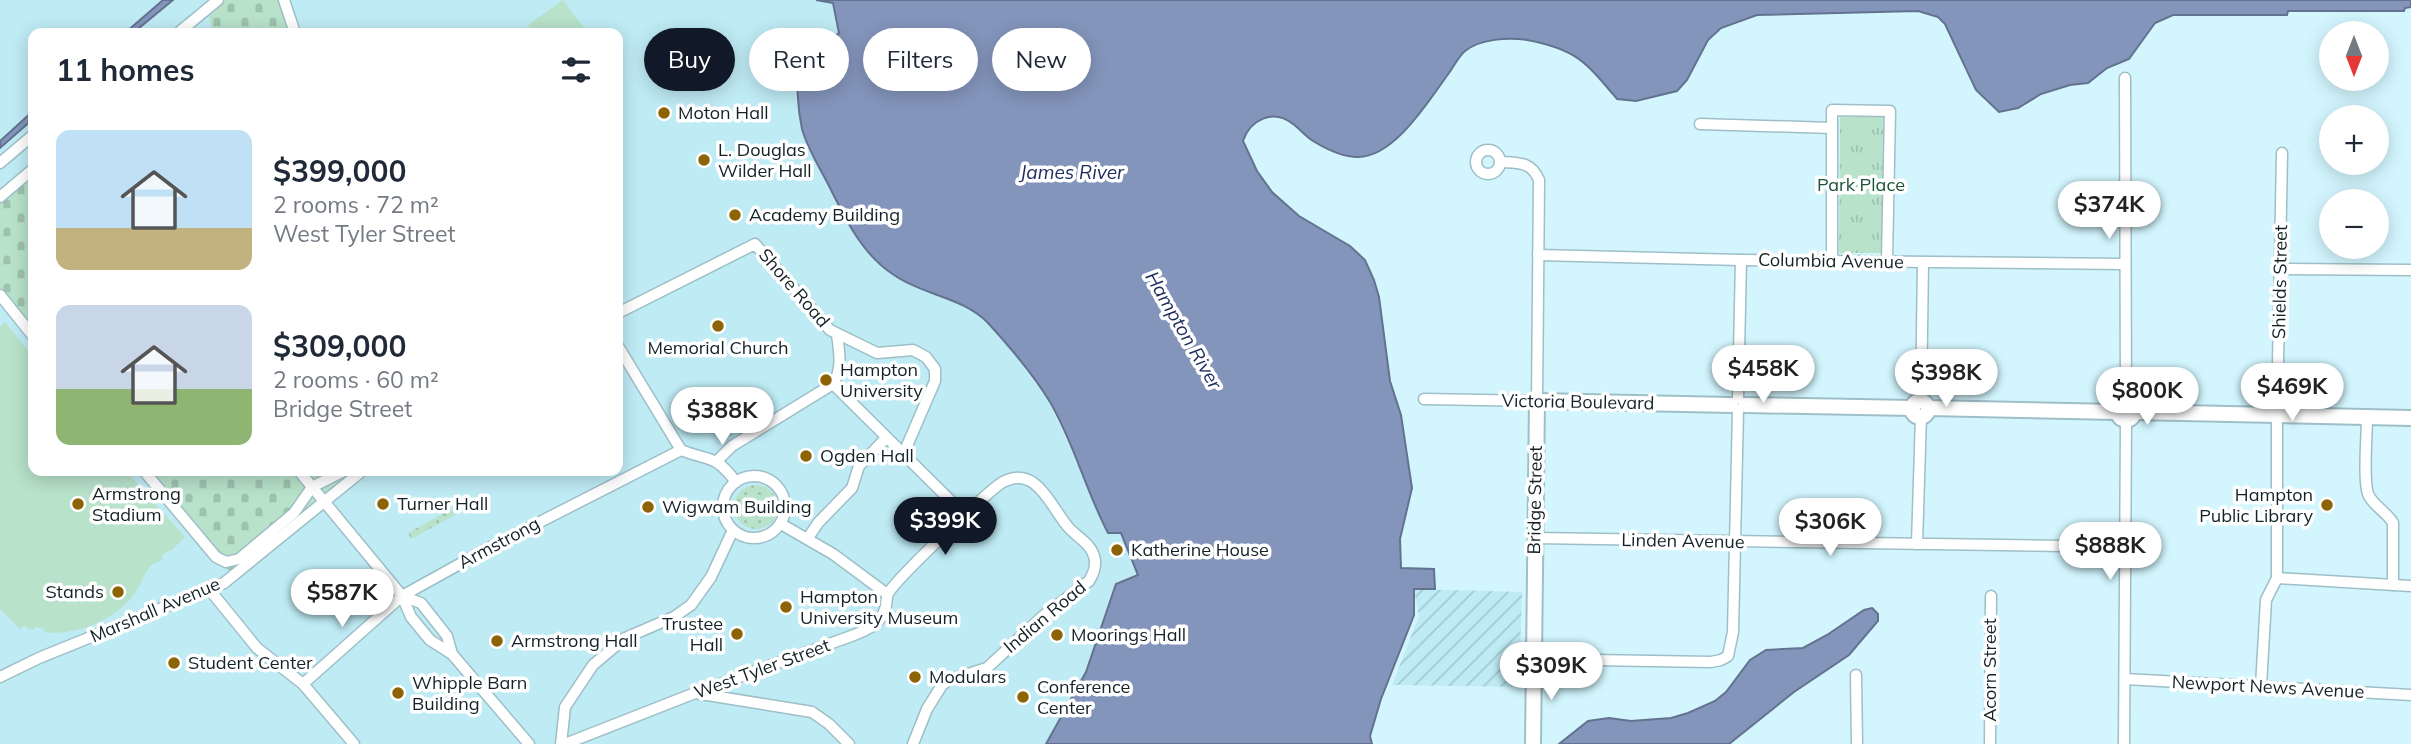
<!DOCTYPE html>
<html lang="en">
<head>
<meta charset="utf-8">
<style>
	:root { --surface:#fff; --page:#f6f6f7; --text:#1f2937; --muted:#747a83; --accent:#111827 }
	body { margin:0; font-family:Mulish,sans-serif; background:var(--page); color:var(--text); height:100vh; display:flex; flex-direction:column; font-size:26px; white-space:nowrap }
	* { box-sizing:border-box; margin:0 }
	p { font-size:23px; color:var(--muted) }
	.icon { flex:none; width:38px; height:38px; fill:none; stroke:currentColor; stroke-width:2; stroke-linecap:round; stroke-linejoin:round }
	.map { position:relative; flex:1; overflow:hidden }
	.side { position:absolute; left:28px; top:28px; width:595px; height:448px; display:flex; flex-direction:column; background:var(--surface); border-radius:14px; box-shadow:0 4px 18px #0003 }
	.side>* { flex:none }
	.top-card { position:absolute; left:644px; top:28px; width:665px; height:63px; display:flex; gap:14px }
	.needle { width:46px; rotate:180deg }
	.controls { position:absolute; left:2319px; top:21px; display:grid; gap:14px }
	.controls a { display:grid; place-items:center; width:70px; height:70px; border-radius:50%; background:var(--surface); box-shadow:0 4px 18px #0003; font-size:35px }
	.price { position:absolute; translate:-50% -60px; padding:0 16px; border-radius:24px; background:#fff; color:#222; font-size:23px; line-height:46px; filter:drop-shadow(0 2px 4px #0008) }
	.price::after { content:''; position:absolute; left:50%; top:42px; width:21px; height:16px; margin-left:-10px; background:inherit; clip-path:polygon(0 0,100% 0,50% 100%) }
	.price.on { background:var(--accent); color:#fff }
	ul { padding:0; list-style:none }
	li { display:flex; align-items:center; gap:21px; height:175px; padding:0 28px }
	li span { display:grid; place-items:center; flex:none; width:196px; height:140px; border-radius:14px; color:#555 }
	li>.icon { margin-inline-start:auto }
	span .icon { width:84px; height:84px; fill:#fffc; stroke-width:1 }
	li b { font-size:30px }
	h2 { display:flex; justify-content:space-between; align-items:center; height:84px; padding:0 28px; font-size:30px }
	.pill { padding:0 24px; border-radius:32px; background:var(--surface); box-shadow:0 4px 18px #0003; font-size:24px; line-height:63px }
	.pill.on { background:var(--accent); color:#fff }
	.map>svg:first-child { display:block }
	.built { fill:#bfebf5; fill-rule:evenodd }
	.industrial { fill:url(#industrial-furrows) }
	.grass { fill:url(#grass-dots) }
	.cemetery { fill:url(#cemetery-stones) }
	.park { fill:url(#park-tufts) }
	.pitch { fill:#b8e2ca }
	.water { fill:#8495bc; stroke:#63728f; stroke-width:2 }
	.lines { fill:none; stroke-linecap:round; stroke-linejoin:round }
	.street-casing { stroke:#9ebfc7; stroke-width:13 }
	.secondary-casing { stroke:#9ebfc7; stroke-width:18 }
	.street { stroke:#fff; stroke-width:10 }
	.secondary { stroke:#fff; stroke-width:14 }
	.poi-dot { fill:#8c6305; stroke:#fff; stroke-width:2.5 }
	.labels { text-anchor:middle; stroke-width:7; stroke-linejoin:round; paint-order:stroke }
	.poi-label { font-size:18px; fill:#152225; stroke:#fff; text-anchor:start }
	.park-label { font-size:18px; fill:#1a5239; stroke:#fff }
	.street-label { font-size:18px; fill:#152225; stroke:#fff }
	.water-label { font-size:19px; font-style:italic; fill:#1a2b5c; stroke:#fff }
</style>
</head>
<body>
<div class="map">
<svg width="2411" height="744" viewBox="0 0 2411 744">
	<defs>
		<pattern id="industrial-furrows" width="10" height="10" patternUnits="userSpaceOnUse" patternTransform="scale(1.75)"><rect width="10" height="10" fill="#bfebf5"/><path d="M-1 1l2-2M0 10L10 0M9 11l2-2" fill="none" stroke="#a3c9d2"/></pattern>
		<pattern id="grass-dots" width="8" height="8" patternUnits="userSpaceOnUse" patternTransform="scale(1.75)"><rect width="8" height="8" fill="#b8e2ca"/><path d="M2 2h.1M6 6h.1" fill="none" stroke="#9dc2ad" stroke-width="1.8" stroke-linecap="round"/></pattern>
		<pattern id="cemetery-stones" width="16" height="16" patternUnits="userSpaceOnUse" patternTransform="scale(1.75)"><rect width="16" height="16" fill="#b8e2ca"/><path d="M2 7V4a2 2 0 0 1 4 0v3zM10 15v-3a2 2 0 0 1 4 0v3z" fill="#9dc2ad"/></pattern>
		<pattern id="park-tufts" width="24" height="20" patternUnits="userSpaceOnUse" patternTransform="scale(1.75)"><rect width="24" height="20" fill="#b8e2ca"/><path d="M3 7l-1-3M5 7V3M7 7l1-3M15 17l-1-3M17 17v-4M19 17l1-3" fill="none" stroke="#9dc2ad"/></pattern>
	</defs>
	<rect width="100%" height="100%" fill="#d3f6fe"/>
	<path class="built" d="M0,0H816L833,3L840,33L797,61L795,94L803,131L816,162L854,235L874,260L895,277L966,307L985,320L1012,351L1049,402L1081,471L1121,533L1138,576L1116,584L1086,672L1046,744H0ZM33,33H618V471H33Z"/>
	<path class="industrial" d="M1414,589L1522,592L1519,687L1392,685L1419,616Z"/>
	<g class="grass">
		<circle cx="756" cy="507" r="22"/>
		<path d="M451,509L455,515L411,539L408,533Z"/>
	</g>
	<g class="cemetery">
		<path d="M224,0H280L290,33H213L209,17L213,9Z"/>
		<path d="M33,166V342L0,302V193Z"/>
		<path d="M141,471H357L234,572L221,567Z"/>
	</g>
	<path class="park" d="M1840,117H1883L1882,253H1839Z"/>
	<g class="pitch">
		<path d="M563,0L587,32L534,33L528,25Z"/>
		<path d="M5,322L33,357V471H126L185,537L171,551L170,550L161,556L163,559L157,563L156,562C144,569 143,582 135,593C115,621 76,636 44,632V629L35,627L34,630L27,628L25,625L20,629L0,609V327Z"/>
	</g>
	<g class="water">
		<path d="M163,0H173L133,33H125Z"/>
		<path d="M816,0H2411V7L2405,8L2404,11H2288L2287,15H2173L2155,23L2129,59L2107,68L2088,83L2070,85L2041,94L2018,108L1999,112L1976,90L1945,24L1938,17L1918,11L1757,15L1721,28L1708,40L1687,80L1677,91L1636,101L1617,99C1586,62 1576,49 1527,40C1508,37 1480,39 1465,51C1459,56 1454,66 1449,73C1429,100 1395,157 1358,157C1342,157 1326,149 1313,141C1305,136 1300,129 1293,124C1273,108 1250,120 1243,141L1257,171L1272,192L1299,216L1350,246L1365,260L1374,280L1379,297L1390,381L1401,415L1412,488L1400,539L1401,568L1434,569L1435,589H1414V615L1381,699L1370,736L1372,744H1046L1086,672L1116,584L1138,575L1121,533H1108C1086,491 1074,443 1050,402C1033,374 1010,347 988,323C963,297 922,295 894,275C860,253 845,217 827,182C818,165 807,147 802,129C797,105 797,85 797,61L839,33L833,3Z"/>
		<path d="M33,111V119L0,148V141Z"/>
		<path d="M1872,608L1878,614V621L1849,655L1794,692L1729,744H1559L1588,721L1609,718L1631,721L1671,718L1688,713L1715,701L1726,692L1750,660L1766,650L1803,648L1827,635L1864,610Z"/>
	</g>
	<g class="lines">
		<defs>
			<g id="street">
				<path d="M284,0L295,33"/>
				<path d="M178,33L218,0"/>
				<path d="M2125,78L2126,404"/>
				<path d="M1700,124L1832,128"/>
				<circle cx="1488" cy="162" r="12"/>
				<path d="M0,163L33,135"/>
				<path d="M0,197L33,169"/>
				<path d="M1538,255L1741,260L2125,264"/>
				<path d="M1832,260V110L1890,111L1887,261"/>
				<path d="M2280,269L2411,270"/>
				<path d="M0,295L33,336"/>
				<path d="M618,313L755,244L830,330L877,353L913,350L926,357L935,369V381L903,455"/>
				<path d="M618,346L681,450"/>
				<path d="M833,384L965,515"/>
				<path d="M1738,398L1741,260"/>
				<path d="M1424,399L1537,401L1539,180C1531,161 1518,163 1500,162"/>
				<path d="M1921,401L1923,262"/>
				<path d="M2367,417C2367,435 2363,479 2368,494C2373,506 2387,512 2393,523V585"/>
				<path d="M717,461L732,446L833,384C843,369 839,351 837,334"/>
				<path d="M144,471L216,557L226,562L239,559L294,513L312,487L344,471"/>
				<path d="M299,471L402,596L411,617L430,640L452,654L529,744"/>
				<circle cx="754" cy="507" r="31"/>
				<path d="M781,524L833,554L887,594"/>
				<path d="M808,538L818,523L852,488L859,466L886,438"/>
				<path d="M1534,538L2126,547"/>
				<path d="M1917,544L1921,416"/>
				<path d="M2277,578L2411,586"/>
				<path d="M209,589L257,648L303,684L354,744"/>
				<path d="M402,596L421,603L447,636L452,654"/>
				<path d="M1533,659L1711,662L1721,660L1728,656L1733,632L1738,411"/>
				<path d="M1856,675L1857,744"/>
				<path d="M0,677L39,658L224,583L362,471"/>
				<path d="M2125,679L2411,695"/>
				<path d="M303,684L402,596L485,550L681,450C710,462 714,453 736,482"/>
				<path d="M2261,686L2266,600L2277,578V415L2282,153"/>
				<path d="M695,693L812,712L829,724L849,744"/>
				<path d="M561,744L565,707L593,665L625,638L674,617L691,605L711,577L733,530"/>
				<path d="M565,744L695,693L854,635C867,630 881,624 885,609C887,605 886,598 888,594C893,582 990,489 1003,482C1037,464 1051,508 1069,528C1077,537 1090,543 1094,556C1097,565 1094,573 1089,581L1043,616L987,668L949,680L942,685L927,709L913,744"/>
				<path d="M1990,744L1991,596"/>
				<path d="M2124,744L2126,421"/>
			</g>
			<g id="secondary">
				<circle cx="1920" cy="409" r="8"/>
				<circle cx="2126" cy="412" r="8"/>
				<path d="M1745,405L1913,408"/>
				<path d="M1928,408L2117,412"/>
				<path d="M2134,412L2411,418"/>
				<path d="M1533,744L1537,401L1731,405"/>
			</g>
		</defs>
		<use href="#street" class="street-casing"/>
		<use href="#secondary" class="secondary-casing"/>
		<use href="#street" class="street"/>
		<use href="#secondary" class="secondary"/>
	</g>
	<g class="poi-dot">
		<circle cx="664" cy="113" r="7"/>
		<circle cx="704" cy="160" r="7"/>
		<circle cx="735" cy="215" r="7"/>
		<circle cx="718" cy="326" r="7"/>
		<circle cx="826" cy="380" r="7"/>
		<circle cx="806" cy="456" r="7"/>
		<circle cx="78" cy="504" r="7"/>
		<circle cx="383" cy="504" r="7"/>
		<circle cx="2327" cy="505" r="7"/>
		<circle cx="648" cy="507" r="7"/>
		<circle cx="1117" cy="550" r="7"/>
		<circle cx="118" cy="592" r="7"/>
		<circle cx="786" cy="607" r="7"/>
		<circle cx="737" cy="634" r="7"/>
		<circle cx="1057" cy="635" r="7"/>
		<circle cx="497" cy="641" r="7"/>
		<circle cx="174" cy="663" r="7"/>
		<circle cx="915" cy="677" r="7"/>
		<circle cx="398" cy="693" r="7"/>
		<circle cx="1023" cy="697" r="7"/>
	</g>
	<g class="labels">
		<g class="poi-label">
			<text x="678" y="119">Moton Hall</text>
			<text x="718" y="156">L. Douglas<tspan x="718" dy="21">Wilder Hall</tspan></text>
			<text x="749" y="221">Academy Building</text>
			<text x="718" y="354" text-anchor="middle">Memorial Church</text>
			<text x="840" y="376">Hampton<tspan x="840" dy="21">University</tspan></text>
			<text x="820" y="462">Ogden Hall</text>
			<text x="92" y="500">Armstrong<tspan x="92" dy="21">Stadium</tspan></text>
			<text x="2313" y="501" text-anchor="end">Hampton<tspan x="2313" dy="21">Public Library</tspan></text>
			<text x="397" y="510">Turner Hall</text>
			<text x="662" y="513">Wigwam Building</text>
			<text x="1131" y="556">Katherine House</text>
			<text x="104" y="598" text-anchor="end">Stands</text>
			<text x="800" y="603">Hampton<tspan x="800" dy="21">University Museum</tspan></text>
			<text x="723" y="630" text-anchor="end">Trustee<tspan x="723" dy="21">Hall</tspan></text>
			<text x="1071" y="641">Moorings Hall</text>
			<text x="511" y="647">Armstrong Hall</text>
			<text x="188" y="669">Student Center</text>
			<text x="929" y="683">Modulars</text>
			<text x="412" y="689">Whipple Barn<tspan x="412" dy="21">Building</tspan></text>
			<text x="1037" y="693">Conference<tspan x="1037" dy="21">Center</tspan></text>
		</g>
		<g class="park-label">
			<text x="1861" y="191">Park Place</text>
		</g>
		<g class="street-label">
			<text transform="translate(1831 261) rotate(1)" y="6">Columbia Avenue</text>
			<text transform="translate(2280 282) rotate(-89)" y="6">Shields Street</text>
			<text transform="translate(794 288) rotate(49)" y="6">Shore Road</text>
			<text transform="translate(1578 402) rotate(1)" y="6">Victoria Boulevard</text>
			<text transform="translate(1535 500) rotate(-89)" y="6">Bridge Street</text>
			<text transform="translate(1683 541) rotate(1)" y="6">Linden Avenue</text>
			<text transform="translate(499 543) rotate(-28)" y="6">Armstrong</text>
			<text transform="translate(155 610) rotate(-23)" y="6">Marshall Avenue</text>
			<text transform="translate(1045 617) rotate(-40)" y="6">Indian Road</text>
			<text transform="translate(762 669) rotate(-20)" y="6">West Tyler Street</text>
			<text transform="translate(1990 670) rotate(-90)" y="6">Acorn Street</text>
			<text transform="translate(2268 687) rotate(3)" y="6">Newport News Avenue</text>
		</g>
		<g class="water-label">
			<text x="1072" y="179">James River</text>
			<text transform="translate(1184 330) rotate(60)" y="7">Hampton River</text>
		</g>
	</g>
</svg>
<div class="controls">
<a><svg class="needle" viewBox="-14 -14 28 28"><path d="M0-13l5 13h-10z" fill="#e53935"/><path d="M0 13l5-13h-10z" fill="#747a83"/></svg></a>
<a>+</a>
<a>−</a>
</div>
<b class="price" style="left:2109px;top:241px">$374K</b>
<b class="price" style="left:1763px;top:405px">$458K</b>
<b class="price" style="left:1946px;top:409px">$398K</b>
<b class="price" style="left:2292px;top:423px">$469K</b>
<b class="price" style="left:2147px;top:427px">$800K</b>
<b class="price" style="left:722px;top:447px">$388K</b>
<b class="price on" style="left:945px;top:557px">$399K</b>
<b class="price" style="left:1830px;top:558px">$306K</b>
<b class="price" style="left:2110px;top:582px">$888K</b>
<b class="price" style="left:342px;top:629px">$587K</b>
<b class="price" style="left:1551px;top:702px">$309K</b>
<div class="top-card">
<a class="pill on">Buy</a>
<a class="pill">Rent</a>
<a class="pill">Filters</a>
<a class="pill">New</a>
</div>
<section class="side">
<h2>11 homes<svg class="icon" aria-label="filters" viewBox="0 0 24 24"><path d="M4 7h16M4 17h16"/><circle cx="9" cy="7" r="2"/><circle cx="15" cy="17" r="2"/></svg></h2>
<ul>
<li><span style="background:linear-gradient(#bfe0f5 70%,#c2b280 0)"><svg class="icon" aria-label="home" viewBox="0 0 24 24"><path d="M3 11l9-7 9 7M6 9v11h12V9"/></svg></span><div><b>$399,000</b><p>2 rooms · 72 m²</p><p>West Tyler Street</p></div></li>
<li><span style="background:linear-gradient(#c9d6e8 60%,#8fb573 0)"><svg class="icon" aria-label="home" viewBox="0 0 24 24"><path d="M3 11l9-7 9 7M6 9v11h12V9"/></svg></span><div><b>$309,000</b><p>2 rooms · 60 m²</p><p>Bridge Street</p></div></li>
</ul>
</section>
</div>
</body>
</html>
